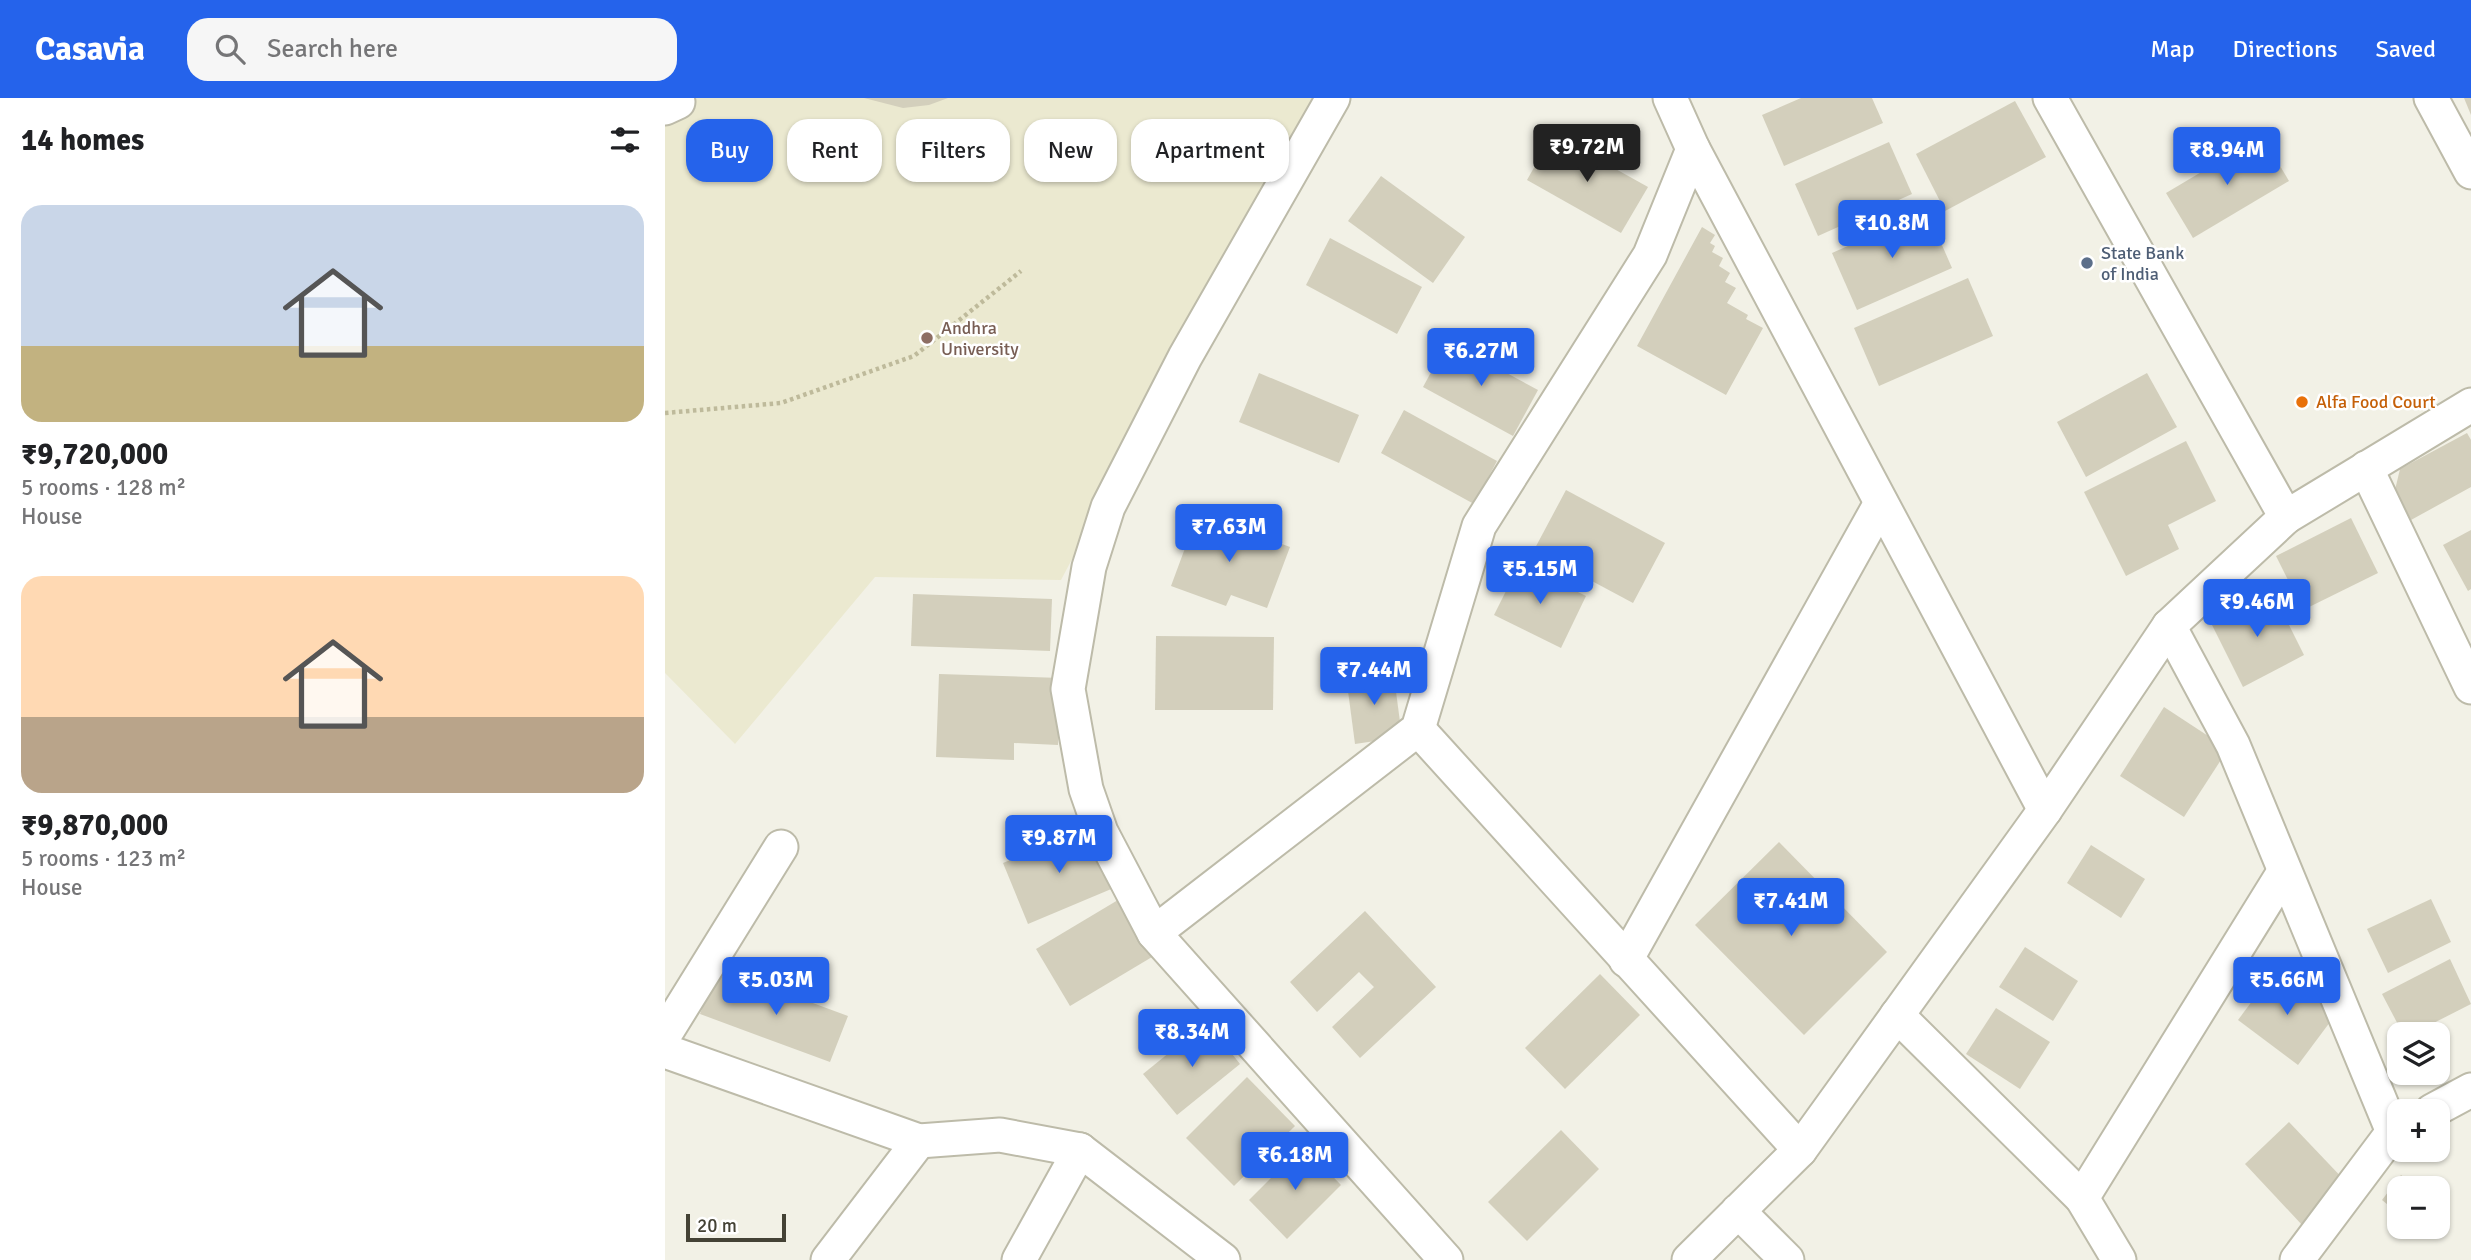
<!DOCTYPE html>
<html lang="en">
<head>
<meta charset="utf-8">
<style>
	:root { --surface:#fff; --page:#f6f6f6; --text:#202124; --muted:#757577; --accent:#2563eb }
	body { margin:0; font-family:Signika,sans-serif; background:var(--page); color:var(--text); height:100vh; display:flex; flex-direction:column; font-size:26px; white-space:nowrap }
	* { box-sizing:border-box; margin:0 }
	p { font-size:23px; color:var(--muted) }
	.icon { flex:none; width:38px; height:38px; fill:none; stroke:currentColor; stroke-width:2; stroke-linecap:round; stroke-linejoin:round }
	.map { position:relative; flex:1; overflow:hidden }
	.panel { display:flex; flex-direction:column; background:var(--surface); width:665px }
	.panel>* { flex:none }
	.guide { position:absolute; left:21px; top:21px; width:665px; height:63px; display:flex; gap:14px }
	.buttons { position:absolute; left:1722px; top:924px; display:grid; gap:14px }
	.buttons a { display:grid; place-items:center; width:63px; height:63px; border-radius:14px; background:var(--surface); box-shadow:0 2px 5px #0004; font-size:35px }
	.scale { position:absolute; left:21px; bottom:18px; width:100px; box-sizing:border-box; padding-left:7px; border:4px solid #444235; border-top:0; font-size:19px; line-height:24px; white-space:nowrap; color:#444235; -webkit-text-stroke:5px #fff; paint-order:stroke }
	.price { position:absolute; translate:-50% -60px; padding:0 16px; border-radius:7px; background:var(--accent); color:#fff; font-size:23px; line-height:46px; filter:drop-shadow(0 2px 4px #0008) }
	.price::after { content:''; position:absolute; left:50%; top:42px; width:21px; height:16px; margin-left:-10px; background:inherit; clip-path:polygon(0 0,100% 0,50% 100%) }
	.price.on { background:#222; color:#fff }
	ul { padding:0; list-style:none }
	li { display:grid; align-content:center; gap:14px; height:371px; padding:0 21px }
	li span { display:grid; place-items:center; height:217px; border-radius:21px; color:#555 }
	li>.icon { margin-inline-start:auto }
	span .icon { width:126px; height:126px; fill:#fffc; stroke-width:1 }
	li b { font-size:30px }
	h2 { display:flex; justify-content:space-between; align-items:center; height:84px; padding:0 21px; font-size:30px }
	.pill { padding:0 24px; border-radius:21px; background:var(--surface); box-shadow:0 2px 5px #0004; font-size:24px; line-height:63px }
	.pill.on { background:var(--accent); color:#fff }
	header { display:flex; align-items:center; gap:42px; box-sizing:border-box; height:98px; padding:0 35px; background:var(--accent); color:#fff }
	header strong { font-size:33px }
	nav { display:flex; gap:38px; margin-inline-start:auto; font-size:24px }
	.search { width:490px; height:63px; background:var(--page); display:flex; align-items:center; gap:18px; box-sizing:border-box; padding:0 24px; border-radius:21px; color:var(--muted); font-size:26px }
	main { display:flex; flex:1; min-height:0 }
	.map>svg:first-child { display:block }
	.education { fill:#ebe9d0 }
	.building { fill:#d3cfbc }
	.lines { fill:none; stroke-linecap:round; stroke-linejoin:round }
	.minor-casing { stroke:#bdbba9; stroke-width:37 }
	.path { stroke:#beba9b; stroke-width:4.5; stroke-dasharray:3.5 3.5; stroke-linecap:butt }
	.minor { stroke:#fff; stroke-width:33 }
	.service-dot { fill:#5c6f8a; stroke:#fff; stroke-width:2.5 }
	.education-dot { fill:#8d6e63; stroke:#fff; stroke-width:2.5 }
	.food-dot { fill:#e8710a; stroke:#fff; stroke-width:2.5 }
	.labels { text-anchor:middle; stroke-width:5; stroke-linejoin:round; paint-order:stroke }
	.service-label { font-size:18px; fill:#4e5e75; stroke:#fff; text-anchor:start }
	.education-label { font-size:18px; fill:#785e54; stroke:#fff; text-anchor:start }
	.food-label { font-size:18px; fill:#c56008; stroke:#fff; text-anchor:start }
</style>
</head>
<body>
<header>
<strong>Casavia</strong>
<div class="search"><svg class="icon" aria-label="search" viewBox="0 0 24 24"><circle cx="10" cy="10" r="6"/><path d="M15 15l6 6"/></svg>Search here</div>
<nav><a>Map</a><a>Directions</a><a>Saved</a></nav>
</header>
<main>
<section class="panel">
<h2>14 homes<svg class="icon" aria-label="filters" viewBox="0 0 24 24"><path d="M4 7h16M4 17h16"/><circle cx="9" cy="7" r="2"/><circle cx="15" cy="17" r="2"/></svg></h2>
<ul>
<li><span style="background:linear-gradient(#c9d6e8 65%,#c2b280 0)"><svg class="icon" aria-label="home" viewBox="0 0 24 24"><path d="M3 11l9-7 9 7M6 9v11h12V9"/></svg></span><div><b>₹9,720,000</b><p>5 rooms · 128 m²</p><p>House</p></div></li>
<li><span style="background:linear-gradient(#ffd9b3 65%,#b9a48a 0)"><svg class="icon" aria-label="home" viewBox="0 0 24 24"><path d="M3 11l9-7 9 7M6 9v11h12V9"/></svg></span><div><b>₹9,870,000</b><p>5 rooms · 123 m²</p><p>House</p></div></li>
</ul>
</section>
<div class="map">
<svg width="1806" height="1162" viewBox="0 0 1806 1162">
	<rect width="100%" height="100%" fill="#f2f1e6"/>
	<path class="education" d="M0,0H651L396,482L210,479L70,646L0,575Z"/>
	<g class="building">
		<path d="M199,0H283L264,7L238,10Z"/>
		<path d="M1136,0H1207L1218,25L1119,68L1097,17Z"/>
		<path d="M1799,0H1806V17Z"/>
		<path d="M1350,3L1381,59L1280,113L1251,56Z"/>
		<path d="M888,36L983,89L956,135L862,82Z"/>
		<path d="M1597,38L1624,83L1528,140L1501,95Z"/>
		<path d="M1224,44L1247,96L1153,138L1130,86Z"/>
		<path d="M716,78L800,139L768,185L683,123Z"/>
		<path d="M1262,113L1287,170L1192,212L1167,155Z"/>
		<path d="M1037,129L1050,137L1045,145L1050,148L1047,154L1058,160L1054,168L1065,175L1060,184L1071,190L1062,205L1083,217L1081,221L1098,230L1061,297L972,248Z"/>
		<path d="M665,140L757,189L732,236L641,187Z"/>
		<path d="M1303,180L1328,238L1214,288L1189,230Z"/>
		<path d="M783,243L873,292L848,338L758,289Z"/>
		<path d="M594,275L694,317L674,365L574,324Z"/>
		<path d="M1482,275L1512,329L1421,379L1392,324Z"/>
		<path d="M739,312L832,363L809,406L716,355Z"/>
		<path d="M1802,335L1806,342V389L1746,422L1730,392L1735,371Z"/>
		<path d="M1521,343L1551,403L1503,427L1514,451L1461,478L1419,394Z"/>
		<path d="M901,392L1000,445L968,505L869,452Z"/>
		<path d="M533,415L625,449L602,510L566,497L561,508L506,488Z"/>
		<path d="M1686,420L1713,475L1638,512L1611,458Z"/>
		<path d="M1806,432V491L1803,493L1778,447Z"/>
		<path d="M855,465L921,498L896,550L829,517Z"/>
		<path d="M1607,493L1639,557L1578,589L1546,525Z"/>
		<path d="M248,496L387,501L385,553L246,548Z"/>
		<path d="M491,538L609,539L608,612H490Z"/>
		<path d="M728,571L737,639L690,646L681,578Z"/>
		<path d="M274,576L396,580L393,647L349,645V662L271,659Z"/>
		<path d="M1499,609L1563,651L1519,719L1455,678Z"/>
		<path d="M426,728L451,789L363,826L338,765Z"/>
		<path d="M1114,744L1222,854L1139,937L1030,827Z"/>
		<path d="M1426,747L1480,781L1456,820L1402,785Z"/>
		<path d="M1766,801L1786,844L1723,875L1702,831Z"/>
		<path d="M453,802L487,859L405,908L371,851Z"/>
		<path d="M700,813L771,889L695,960L667,929L709,889L694,874L652,914L625,884Z"/>
		<path d="M1360,849L1413,883L1388,923L1334,889Z"/>
		<path d="M1785,861L1806,906L1747,936H1738L1717,896Z"/>
		<path d="M1611,871L1671,916L1633,967L1573,922Z"/>
		<path d="M50,876L116,901L118,894L183,918L165,964L35,916Z"/>
		<path d="M935,876L975,917L900,991L860,950Z"/>
		<path d="M1331,910L1385,944L1355,991L1301,956Z"/>
		<path d="M542,924L575,966L512,1017L478,976Z"/>
		<path d="M582,979L630,1028L569,1088L521,1040Z"/>
		<path d="M1624,1024L1683,1086L1638,1128L1580,1066Z"/>
		<path d="M896,1032L934,1071L862,1143L823,1104Z"/>
		<path d="M638,1048L676,1087L622,1141L584,1102Z"/>
		<path d="M1736,1077L1753,1090H1734V1116L1717,1102Z"/>
		<path d="M1750,1129H1765L1759,1136Z"/>
	</g>
	<g class="lines">
		<defs>
			<g id="minor">
				<path d="M668,0L520,259L443,409L424,469L403,591L421,691L436,734L489,835L781,1162"/>
				<path d="M1385,0L1621,419"/>
				<path d="M1766,0L1806,74"/>
				<path d="M0,10L13,4"/>
				<path d="M1028,51L1380,712"/>
				<path d="M1701,370L1806,589"/>
				<path d="M1504,528L1568,647L1728,1034"/>
				<path d="M753,631L1135,1052"/>
				<path d="M489,835L753,631L814,428L985,157L1028,51L1005,0"/>
				<path d="M961,862L1216,405"/>
				<path d="M1232,917L1417,1100"/>
				<path d="M0,936L116,749"/>
				<path d="M0,953L254,1043L335,1037L415,1052L558,1162"/>
				<path d="M1767,1013L1806,992"/>
				<path d="M1073,1113L1122,1162"/>
				<path d="M163,1162L254,1043"/>
				<path d="M354,1162L415,1052"/>
				<path d="M1024,1162L1135,1052L1380,712L1504,528L1621,419L1806,307"/>
				<path d="M1454,1162L1417,1100L1619,774"/>
				<path d="M1632,1162L1728,1034L1734,1031"/>
			</g>
		</defs>
		<use href="#minor" class="minor-casing"/>
		<path class="path" d="M0,315L116,305L249,258L356,173"/>
		<use href="#minor" class="minor"/>
	</g>
	<circle class="service-dot" cx="1422" cy="165" r="7"/>
	<circle class="education-dot" cx="262" cy="240" r="7"/>
	<circle class="food-dot" cx="1637" cy="304" r="7"/>
	<g class="labels">
		<g class="service-label">
			<text x="1436" y="161">State Bank<tspan x="1436" dy="21">of India</tspan></text>
		</g>
		<g class="education-label">
			<text x="276" y="236">Andhra<tspan x="276" dy="21">University</tspan></text>
		</g>
		<g class="food-label">
			<text x="1651" y="310">Alfa Food Court</text>
		</g>
	</g>
</svg>
<div class="buttons">
<a><svg class="icon" aria-label="layers" viewBox="0 0 24 24"><path d="M12 4l9 5-9 5-9-5zM3 14l9 5 9-5"/></svg></a>
<a>+</a>
<a>−</a>
</div>
<div class="scale">20 m</div>
<b class="price on" style="left:922px;top:86px">₹9.72M</b>
<b class="price" style="left:1562px;top:89px">₹8.94M</b>
<b class="price" style="left:1227px;top:162px">₹10.8M</b>
<b class="price" style="left:816px;top:290px">₹6.27M</b>
<b class="price" style="left:564px;top:466px">₹7.63M</b>
<b class="price" style="left:875px;top:508px">₹5.15M</b>
<b class="price" style="left:1592px;top:541px">₹9.46M</b>
<b class="price" style="left:709px;top:609px">₹7.44M</b>
<b class="price" style="left:394px;top:777px">₹9.87M</b>
<b class="price" style="left:1126px;top:840px">₹7.41M</b>
<b class="price" style="left:111px;top:919px">₹5.03M</b>
<b class="price" style="left:1622px;top:919px">₹5.66M</b>
<b class="price" style="left:527px;top:971px">₹8.34M</b>
<b class="price" style="left:630px;top:1094px">₹6.18M</b>
<div class="guide">
<a class="pill on">Buy</a>
<a class="pill">Rent</a>
<a class="pill">Filters</a>
<a class="pill">New</a>
<a class="pill">Apartment</a>
</div>
</div>
</main>
</body>
</html>
